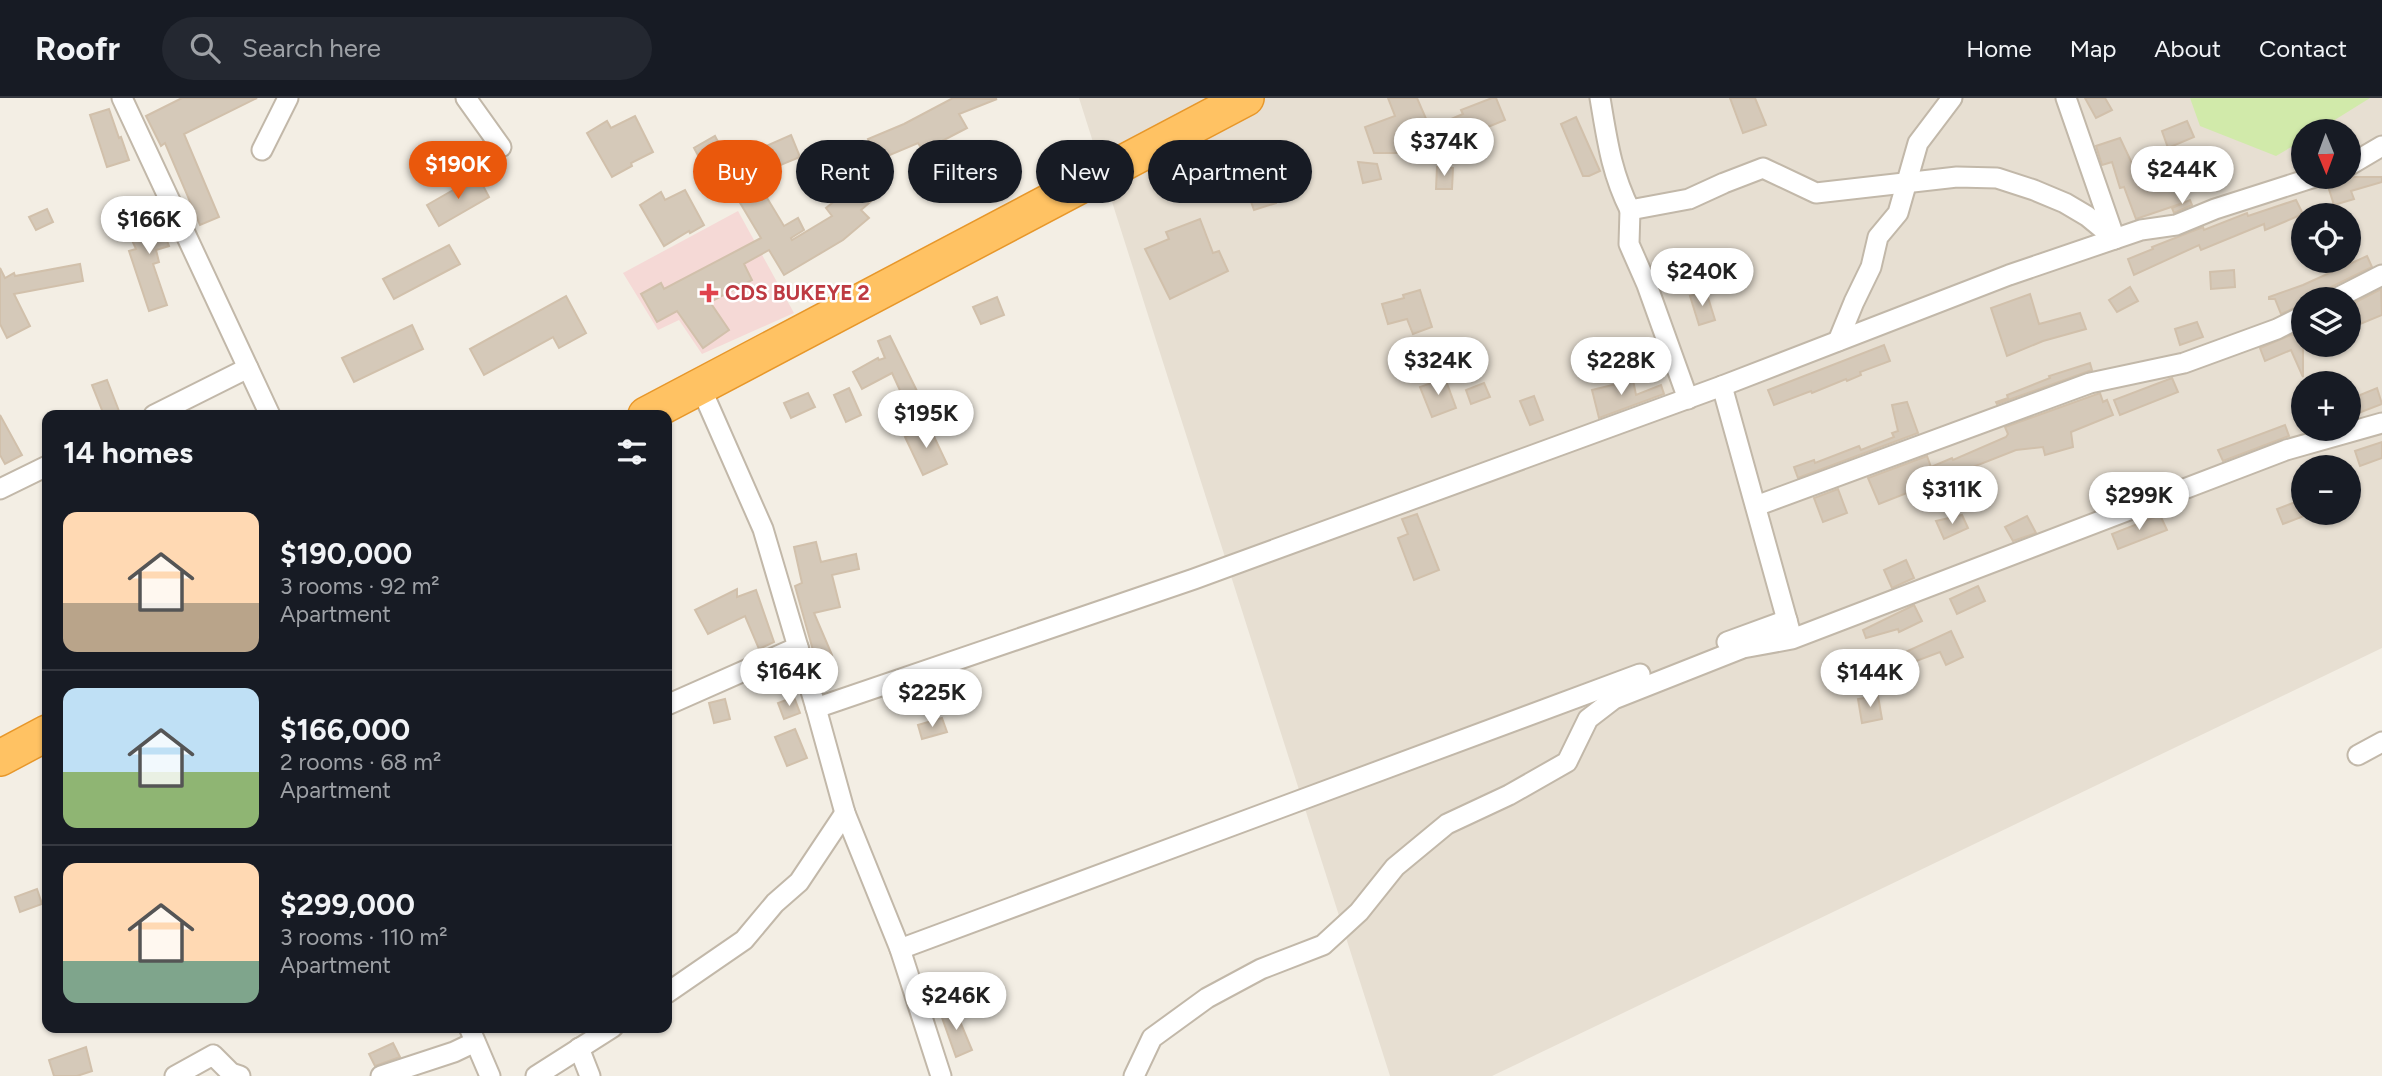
<!DOCTYPE html>
<html lang="en">
<head>
<meta charset="utf-8">
<style>
	:root { --surface:#171b24; --page:#242831; --text:#f1f3f6; --muted:#9ea1a6; --line:#363941; --accent:#ea580c }
	body { margin:0; font-family:Figtree,sans-serif; background:var(--page); color:var(--text); height:100vh; display:flex; flex-direction:column; font-size:26px; white-space:nowrap }
	* { box-sizing:border-box; margin:0 }
	p { font-size:23px; color:var(--muted) }
	.icon { flex:none; width:38px; height:38px; fill:none; stroke:currentColor; stroke-width:2; stroke-linecap:round; stroke-linejoin:round }
	.map { position:relative; flex:1; overflow:hidden }
	.panel { position:absolute; left:42px; top:312px; width:630px; height:623px; display:flex; flex-direction:column; background:var(--surface); border-radius:14px; box-shadow:0 2px 5px #0004 }
	.panel>* { flex:none }
	.top-card { position:absolute; left:693px; top:42px; width:665px; height:63px; display:flex; gap:14px }
	.needle { width:46px; rotate:179deg }
	.controls { position:absolute; left:2291px; top:21px; display:grid; gap:14px }
	.controls a { display:grid; place-items:center; width:70px; height:70px; border-radius:50%; background:var(--surface); box-shadow:0 2px 5px #0004; font-size:35px }
	.price { position:absolute; translate:-50% -60px; padding:0 16px; border-radius:24px; background:#fff; color:#222; font-size:23px; line-height:46px; filter:drop-shadow(0 2px 4px #0008) }
	.price::after { content:''; position:absolute; left:50%; top:42px; width:21px; height:16px; margin-left:-10px; background:inherit; clip-path:polygon(0 0,100% 0,50% 100%) }
	.price.current { background:var(--accent); color:#fff }
	ul { padding:0; list-style:none }
	li { display:flex; align-items:center; gap:21px; height:175px; padding:0 21px }
	li+li { border-top:2px solid var(--line) }
	li span { display:grid; place-items:center; flex:none; width:196px; height:140px; border-radius:14px; color:#555 }
	li>.icon { margin-inline-start:auto }
	span .icon { width:84px; height:84px; fill:#fffc; stroke-width:1 }
	li b { font-size:30px }
	h2 { display:flex; justify-content:space-between; align-items:center; height:84px; padding:0 21px; font-size:30px }
	.pill { padding:0 24px; border-radius:32px; background:var(--surface); box-shadow:0 2px 5px #0004; font-size:24px; line-height:63px }
	.pill.current { background:var(--accent); color:#fff }
	header { display:flex; align-items:center; gap:42px; box-sizing:border-box; height:98px; padding:0 35px; background:var(--surface); border-bottom:2px solid var(--line) }
	header strong { font-size:33px }
	nav { display:flex; gap:38px; margin-inline-start:auto; font-size:24px }
	.search { width:490px; height:63px; background:var(--page); display:flex; align-items:center; gap:18px; box-sizing:border-box; padding:0 24px; border-radius:38px; color:var(--muted); font-size:26px }
	.map>svg:first-child { display:block }
	.residential { fill:#e7dfd2; fill-rule:evenodd }
	.medical { fill:#f5d9d6 }
	.green { fill:#d1eaaa }
	.building { fill:#d5c9b9; stroke:#d1c0ab; stroke-width:2 }
	.lines { fill:none; stroke-linecap:round; stroke-linejoin:round }
	.street-casing { stroke:#c2b8a9; stroke-width:23 }
	.highway-casing { stroke:#e7972a; stroke-width:38 }
	.street { stroke:#fff; stroke-width:19 }
	.highway { stroke:#ffc263; stroke-width:35 }
	.health-dot { fill:#e0444e; stroke:#fff; stroke-width:2.5 }
	.labels { text-anchor:middle; stroke-width:5; stroke-linejoin:round; paint-order:stroke }
	.health-label { font-size:21px; font-weight:bold; fill:#be3a42; stroke:#fff; text-anchor:start }
</style>
</head>
<body>
<header>
<strong>Roofr</strong>
<div class="search"><svg class="icon" aria-label="search" viewBox="0 0 24 24"><circle cx="10" cy="10" r="6"/><path d="M15 15l6 6"/></svg>Search here</div>
<nav><a>Home</a><a>Map</a><a>About</a><a>Contact</a></nav>
</header>
<div class="map">
<svg width="2382" height="978" viewBox="0 0 2382 978">
	<rect width="100%" height="100%" fill="#f3eee4"/>
	<path class="residential" d="M1079,0H2382V550L1492,978H1390ZM2303,33H2348V79H2303ZM2303,117H2348V163H2303ZM2303,201H2348V247H2303ZM2303,285H2348V331H2303ZM2303,369H2348V415H2303Z"/>
	<path class="medical" d="M738,113L794,215L702,256L679,222L658,232L623,175Z"/>
	<path class="green" d="M2190,0H2370L2317,33H2303V42L2276,58L2200,28Z"/>
	<g class="building">
		<path d="M182,0H257L184,36L219,119L200,127L165,45L161,48L146,18Z"/>
		<path d="M953,0L997,1L959,16L967,30L923,53L918,45L878,62L868,41L904,26Z"/>
		<path d="M1388,0H1417L1430,30L1463,16L1461,12L1492,0H1496L1505,22L1471,36L1469,32L1403,55H1374L1365,29L1395,18Z"/>
		<path d="M1730,0H1755L1766,27L1743,35Z"/>
		<path d="M2085,0H2105L2112,12L2096,20Z"/>
		<path d="M109,11L119,40L121,39L129,62L107,69L90,17Z"/>
		<path d="M635,18L653,54L631,65L632,68L612,79L587,35L607,23L611,30Z"/>
		<path d="M1576,19L1600,73L1589,78H1583L1561,26Z"/>
		<path d="M2187,23L2194,39L2168,50L2162,33Z"/>
		<path d="M791,37L800,59L766,73L757,52Z"/>
		<path d="M715,38L732,71L711,82L694,50Z"/>
		<path d="M2120,40L2136,74L2164,69L2168,90L2180,88L2183,105L2136,121L2124,89L2120,90L2112,64L2102,67L2096,48Z"/>
		<path d="M1358,64L1377,66L1381,81L1363,85Z"/>
		<path d="M1437,69L1453,70L1452,91H1436Z"/>
		<path d="M876,70L890,87L861,112L869,120L843,142L784,177L769,152L744,166L752,182L710,204L729,232L703,250L677,213L657,224L641,196L661,185L664,191L761,140L739,103L761,90L784,128L798,120L804,132L791,140L792,142L832,118L826,110Z"/>
		<path d="M478,78L489,99L439,128L427,107Z"/>
		<path d="M2344,79H2382V84L2351,93L2354,101L2334,107L2327,85Z"/>
		<path d="M1270,87L1276,105L1254,112L1248,95Z"/>
		<path d="M685,92L704,127L690,135L689,133L664,148L640,107L661,94L665,102Z"/>
		<path d="M2190,102L2192,107L2174,115L2172,110Z"/>
		<path d="M2296,102L2303,116L2265,132L2264,126L2201,152L2199,147L2134,177L2128,161L2153,151L2152,149L2203,129L2204,132L2247,115L2248,118Z"/>
		<path d="M47,111L53,124L36,132L29,119Z"/>
		<path d="M159,112L168,129L163,132L169,148L156,152L159,164L153,166L167,207L149,213L129,153L136,151L126,129Z"/>
		<path d="M1200,121L1213,155L1219,153L1228,173L1170,201L1145,151L1169,141L1166,134Z"/>
		<path d="M449,147L460,166L394,201L383,181Z"/>
		<path d="M2367,158L2372,169L2329,190L2324,196L2312,201H2303V206L2281,216L2275,201H2269V199L2303,187Z"/>
		<path d="M80,166L83,183L14,196L30,228L7,240L0,226V170L5,180L14,175L15,178Z"/>
		<path d="M2234,172L2235,189L2211,191L2210,174Z"/>
		<path d="M2130,189L2138,203L2117,214L2109,202Z"/>
		<path d="M2381,191L2382,217L2348,231V208Z"/>
		<path d="M1420,192L1432,229L1413,236L1407,221L1388,226L1382,206L1404,200L1403,197Z"/>
		<path d="M1706,193L1715,222L1699,227L1690,198Z"/>
		<path d="M2030,196L2039,226L2080,215L2086,231L2043,243L2007,258L1991,210Z"/>
		<path d="M566,198L586,235L559,250L553,239L484,277L470,251Z"/>
		<path d="M997,199L1004,217L981,226L973,209Z"/>
		<path d="M2197,224L2203,239L2180,247L2175,231Z"/>
		<path d="M412,227L423,251L354,284L342,260Z"/>
		<path d="M2303,232V279L2291,252L2265,263L2260,250Z"/>
		<path d="M890,238L917,293L903,299L892,275L862,291L853,274L878,260L879,262L885,260L878,243Z"/>
		<path d="M1884,247L1890,263L1860,274L1861,277L1847,283L1846,281L1812,295L1811,293L1774,307L1768,292Z"/>
		<path d="M2090,265L2092,272L1997,306L1996,304L2008,300L2007,297L2050,280L2049,278Z"/>
		<path d="M1445,280L1456,310L1432,319L1420,289Z"/>
		<path d="M2172,280L2178,294L2120,317L2114,302Z"/>
		<path d="M107,282L119,313L104,317L92,287Z"/>
		<path d="M1633,282L1636,297L1661,287L1664,296L1599,320L1592,292Z"/>
		<path d="M1484,285L1490,299L1471,306L1466,292Z"/>
		<path d="M849,290L861,317L846,324L834,297Z"/>
		<path d="M2377,290L2382,306L2348,319V302Z"/>
		<path d="M808,295L815,309L791,320L784,305Z"/>
		<path d="M2100,295L2103,304L2107,302L2113,317L2071,334L2073,349L2045,357L2043,349L2016,352L1879,406L1868,380L1927,358L1931,369L1952,360L1953,362L2006,339L2008,336L2005,329Z"/>
		<path d="M1534,298L1543,322L1530,327L1520,303Z"/>
		<path d="M1907,304L1918,335L1798,380L1794,369L1814,362L1815,365L1859,348L1861,352L1894,339L1892,335L1898,333L1892,307Z"/>
		<path d="M0,317L22,357L5,366L0,357Z"/>
		<path d="M2285,327L2289,338L2223,363L2218,352Z"/>
		<path d="M929,328L947,366L923,377L905,339Z"/>
		<path d="M2382,344V360L2360,368L2355,353Z"/>
		<path d="M1838,391L1847,415L1823,424L1814,400Z"/>
		<path d="M2298,403L2304,418L2283,426L2277,411Z"/>
		<path d="M1417,416L1439,472L1414,482L1398,440L1408,436L1402,421Z"/>
		<path d="M1962,417L1968,430L1944,441L1936,423Z"/>
		<path d="M2160,417L2167,432L2118,451L2112,436Z"/>
		<path d="M2027,418L2036,435L2013,443L2005,429Z"/>
		<path d="M816,444L821,464L856,456L859,471L832,477L840,509L814,515L832,557L816,563L795,488L802,485L794,449Z"/>
		<path d="M1906,462L1914,480L1892,490L1884,472Z"/>
		<path d="M1978,488L1985,503L1957,516L1950,501Z"/>
		<path d="M737,491V499L756,492L774,544L759,551L745,518L708,536L695,512Z"/>
		<path d="M1914,507L1922,523L1899,534L1898,531L1866,540L1863,532Z"/>
		<path d="M1951,533L1963,559L1946,567L1940,554L1903,568L1899,557Z"/>
		<path d="M1878,598L1882,621L1862,625L1858,601Z"/>
		<path d="M794,599L800,615L784,621L778,605Z"/>
		<path d="M725,601L730,621L714,625L709,605Z"/>
		<path d="M942,620L947,634L922,641L918,627Z"/>
		<path d="M795,631L807,660L787,668L775,639Z"/>
		<path d="M37,791L42,806L20,814L15,799Z"/>
		<path d="M954,909L972,952L956,959L940,914Z"/>
		<path d="M393,945L400,959L375,968L369,956Z"/>
		<path d="M86,949L92,973L77,978H54L49,962Z"/>
	</g>
	<g class="lines">
		<defs>
			<g id="street">
				<path d="M122,0L270,317"/>
				<path d="M466,0L501,49"/>
				<path d="M1600,0C1607,41 1611,74 1630,112L1689,101L1724,85L1763,70L1816,95L1957,79L1997,80L2034,92L2065,105L2087,118L2115,141L2066,0"/>
				<path d="M262,52L288,0"/>
				<path d="M2348,68L2382,48"/>
				<path d="M1630,112L1629,146L1647,187L1688,301"/>
				<path d="M2335,201L2382,177"/>
				<path d="M1838,243L1854,204L1871,169L1878,139L1898,115L1918,45L1952,0"/>
				<path d="M700,288L763,431L816,610L845,715L900,851L941,978"/>
				<path d="M1722,288L1790,533"/>
				<path d="M154,317L248,270"/>
				<path d="M0,391L47,368"/>
				<path d="M1756,408L2090,285L2184,265L2277,231L2303,218"/>
				<path d="M1727,544L1787,522"/>
				<path d="M667,607L798,549"/>
				<path d="M816,610L1194,481L1722,288L2009,177L2141,132L2176,127L2215,111L2315,79"/>
				<path d="M2358,657L2382,644"/>
				<path d="M900,851L1640,576"/>
				<path d="M667,895L744,842L775,805L799,784L845,715"/>
				<path d="M469,929L490,978"/>
				<path d="M579,950L590,978"/>
				<path d="M175,978L213,957L231,975L240,978"/>
				<path d="M381,978L454,954L475,944"/>
				<path d="M536,978L613,929"/>
				<path d="M1134,978L1152,940L1207,900L1261,871L1323,847L1359,814L1395,769L1447,726L1509,697L1567,664L1588,621L1614,601L1743,550L1792,541L2286,352L2382,325"/>
			</g>
			<g id="highway">
				<path d="M646,317L1246,0"/>
				<path d="M0,660L47,635"/>
			</g>
		</defs>
		<use href="#street" class="street-casing"/>
		<use href="#highway" class="highway-casing"/>
		<use href="#street" class="street"/>
		<use href="#highway" class="highway"/>
	</g>
	<path class="health-dot" d="M705.5 184.5h7v7h7v7h-7v7h-7v-7h-7v-7h7z"/>
	<g class="labels">
		<g class="health-label">
			<text x="725" y="202">CDS BUKEYE 2</text>
		</g>
	</g>
</svg>
<div class="controls">
<a><svg class="needle" viewBox="-14 -14 28 28"><path d="M0-13l5 13h-10z" fill="#e53935"/><path d="M0 13l5-13h-10z" fill="#9ea1a6"/></svg></a>
<a><svg class="icon" aria-label="locate" viewBox="0 0 24 24"><circle cx="12" cy="12" r="6"/><path d="M12 2v4M12 18v4M2 12h4M18 12h4"/></svg></a>
<a><svg class="icon" aria-label="layers" viewBox="0 0 24 24"><path d="M12 4l9 5-9 5-9-5zM3 14l9 5 9-5"/></svg></a>
<a>+</a>
<a>−</a>
</div>
<b class="price" style="left:1444px;top:80px">$374K</b>
<b class="price current" style="left:458px;top:103px">$190K</b>
<b class="price" style="left:2182px;top:108px">$244K</b>
<b class="price" style="left:149px;top:158px">$166K</b>
<b class="price" style="left:1702px;top:210px">$240K</b>
<b class="price" style="left:1438px;top:299px">$324K</b>
<b class="price" style="left:1621px;top:299px">$228K</b>
<b class="price" style="left:926px;top:352px">$195K</b>
<b class="price" style="left:1952px;top:428px">$311K</b>
<b class="price" style="left:2139px;top:434px">$299K</b>
<b class="price" style="left:789px;top:610px">$164K</b>
<b class="price" style="left:1870px;top:611px">$144K</b>
<b class="price" style="left:932px;top:631px">$225K</b>
<b class="price" style="left:956px;top:934px">$246K</b>
<div class="top-card">
<a class="pill current">Buy</a>
<a class="pill">Rent</a>
<a class="pill">Filters</a>
<a class="pill">New</a>
<a class="pill">Apartment</a>
</div>
<section class="panel">
<h2>14 homes<svg class="icon" aria-label="filters" viewBox="0 0 24 24"><path d="M4 7h16M4 17h16"/><circle cx="9" cy="7" r="2"/><circle cx="15" cy="17" r="2"/></svg></h2>
<ul>
<li><span style="background:linear-gradient(#ffd9b3 65%,#b9a48a 0)"><svg class="icon" aria-label="home" viewBox="0 0 24 24"><path d="M3 11l9-7 9 7M6 9v11h12V9"/></svg></span><div><b>$190,000</b><p>3 rooms · 92 m²</p><p>Apartment</p></div></li>
<li><span style="background:linear-gradient(#bfe0f5 60%,#8fb573 0)"><svg class="icon" aria-label="home" viewBox="0 0 24 24"><path d="M3 11l9-7 9 7M6 9v11h12V9"/></svg></span><div><b>$166,000</b><p>2 rooms · 68 m²</p><p>Apartment</p></div></li>
<li><span style="background:linear-gradient(#ffd9b3 70%,#7fa58c 0)"><svg class="icon" aria-label="home" viewBox="0 0 24 24"><path d="M3 11l9-7 9 7M6 9v11h12V9"/></svg></span><div><b>$299,000</b><p>3 rooms · 110 m²</p><p>Apartment</p></div></li>
</ul>
</section>
</div>
</body>
</html>
